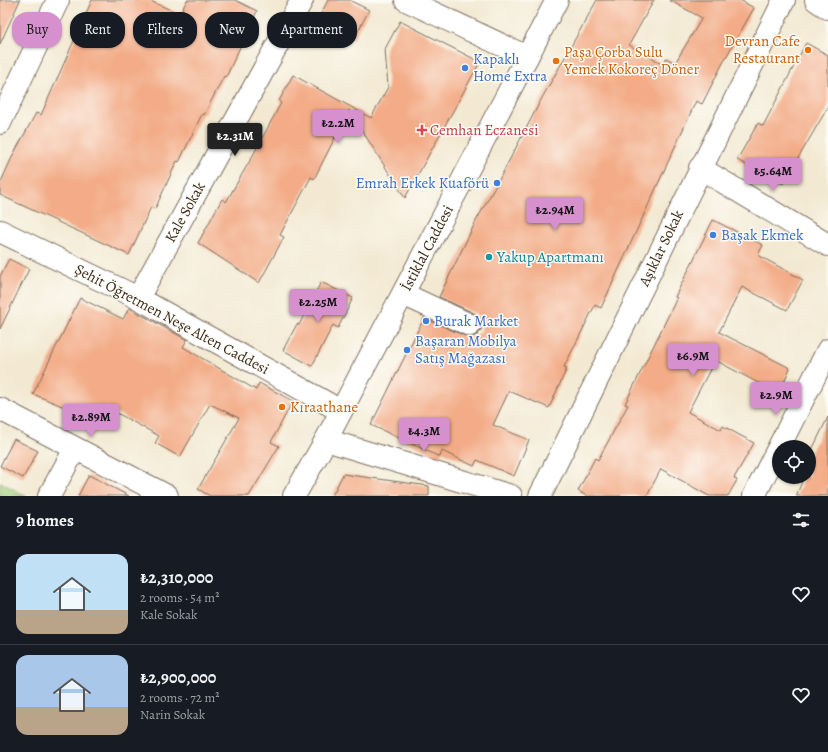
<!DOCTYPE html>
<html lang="en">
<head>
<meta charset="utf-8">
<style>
	:root { --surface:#171b24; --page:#242831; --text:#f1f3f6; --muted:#9ea1a6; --line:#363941; --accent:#d690ce }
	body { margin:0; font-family:Alegreya,serif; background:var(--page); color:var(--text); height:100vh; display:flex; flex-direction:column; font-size:15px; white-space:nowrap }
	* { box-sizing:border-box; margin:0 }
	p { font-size:13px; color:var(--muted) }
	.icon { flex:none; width:22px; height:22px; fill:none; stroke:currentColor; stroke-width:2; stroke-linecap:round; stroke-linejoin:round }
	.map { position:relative; height:496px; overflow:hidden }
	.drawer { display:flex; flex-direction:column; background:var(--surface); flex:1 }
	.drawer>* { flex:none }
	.banner { position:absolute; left:12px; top:12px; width:400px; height:36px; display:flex; gap:8px }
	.controls { position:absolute; left:772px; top:440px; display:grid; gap:8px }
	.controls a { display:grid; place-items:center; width:44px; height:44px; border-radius:50%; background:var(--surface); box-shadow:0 1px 3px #0004; font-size:20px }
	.price { position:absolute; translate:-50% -34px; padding:0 9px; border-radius:4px; background:var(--accent); color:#111; font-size:13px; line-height:26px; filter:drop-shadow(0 1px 2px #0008) }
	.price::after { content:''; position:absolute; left:50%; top:24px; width:12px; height:9px; margin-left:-6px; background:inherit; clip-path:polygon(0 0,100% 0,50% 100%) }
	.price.active { background:#222; color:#fff }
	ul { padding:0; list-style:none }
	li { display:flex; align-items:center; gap:12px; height:100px; padding:0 16px }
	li+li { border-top:1px solid var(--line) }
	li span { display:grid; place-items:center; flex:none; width:112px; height:80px; border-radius:12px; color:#555 }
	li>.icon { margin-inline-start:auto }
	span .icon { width:48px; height:48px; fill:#fffc; stroke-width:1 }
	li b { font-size:17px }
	h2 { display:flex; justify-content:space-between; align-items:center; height:48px; padding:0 16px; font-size:17px }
	.chip { padding:0 14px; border-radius:16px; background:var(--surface); box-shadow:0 1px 3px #0004; font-size:14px; line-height:36px }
	.chip.active { background:var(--accent); color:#111 }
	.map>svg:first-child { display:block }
	.green { fill:#a5d381; stroke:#707e50 }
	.building { fill:#f3ac87 }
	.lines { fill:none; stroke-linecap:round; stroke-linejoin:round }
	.minor-casing { stroke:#7b6d5d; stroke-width:24 }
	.minor { stroke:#fff; stroke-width:22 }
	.food-dot { fill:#e8710a; stroke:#fdfcf7; stroke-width:1.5 }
	.shop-dot { fill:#3f7fe0; stroke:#fdfcf7; stroke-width:1.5 }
	.health-dot { fill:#e0444e; stroke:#fdfcf7; stroke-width:1.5 }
	.culture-dot { fill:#0f9aa8; stroke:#fdfcf7; stroke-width:1.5 }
	.labels { text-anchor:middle; stroke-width:3; stroke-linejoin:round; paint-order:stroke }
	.food-label { font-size:15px; fill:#c56008; stroke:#fdfcf7; text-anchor:start }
	.shop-label { font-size:15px; fill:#366cbe; stroke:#fdfcf7; text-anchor:start }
	.health-label { font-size:15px; fill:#be3a42; stroke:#fdfcf7; text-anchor:start }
	.street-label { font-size:15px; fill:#3b2a1e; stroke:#fdfcf7 }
	.culture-label { font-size:15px; fill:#0d838f; stroke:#fdfcf7; text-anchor:start }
</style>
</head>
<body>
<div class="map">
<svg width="828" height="496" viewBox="0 0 828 496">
	<rect width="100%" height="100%" fill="#fdfcf7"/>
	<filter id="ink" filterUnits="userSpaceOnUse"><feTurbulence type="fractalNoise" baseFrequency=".025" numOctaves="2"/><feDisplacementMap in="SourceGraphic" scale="8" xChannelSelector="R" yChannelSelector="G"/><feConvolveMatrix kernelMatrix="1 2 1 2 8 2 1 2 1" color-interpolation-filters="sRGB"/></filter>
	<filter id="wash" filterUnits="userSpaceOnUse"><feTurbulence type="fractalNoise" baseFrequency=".012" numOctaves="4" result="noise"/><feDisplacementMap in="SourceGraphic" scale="16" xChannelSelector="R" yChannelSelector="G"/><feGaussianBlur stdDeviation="0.9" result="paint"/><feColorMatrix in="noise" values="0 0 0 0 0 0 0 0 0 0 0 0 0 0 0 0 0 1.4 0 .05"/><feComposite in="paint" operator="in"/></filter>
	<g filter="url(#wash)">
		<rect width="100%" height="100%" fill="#f3e9d2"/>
		<path class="green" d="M0,482L26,496H0Z"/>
		<g id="blocks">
			<g class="building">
				<path d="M0,0H20L0,44Z"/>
				<path d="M92,0H148L180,14L187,0H235L257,11L226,77L224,76L204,115L202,114L179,162L177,161L155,209L151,207L129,255L0,195V184L13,155L36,113L41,115Z"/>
				<path d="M328,0H349L369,10L354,39L318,20Z"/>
				<path d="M597,0H654L629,45L663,64L666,58L675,63L702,18L669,0H740L754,8L726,57L702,104L696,101L601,308L595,305L564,367L567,368L549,408L509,391L493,425L529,440L514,476L477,460L474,466L442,451L440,457L371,425L424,318L465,336L472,337L477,335L481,331L482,323L480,318L476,314L439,297L476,221L500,178L542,98Z"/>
				<path d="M400,21L480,62L405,198L349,110L314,179L311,177L280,235L284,237L259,283L198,243L222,199L226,202L252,157L281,103L279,101L293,75L371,118L388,87L385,49Z"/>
				<path d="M806,43L828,55V107L783,184L737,160L758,123L763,126Z"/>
				<path d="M713,220L763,245L758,255L803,280L787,310L742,287L719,332L790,368L779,394L715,360L691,406L688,412L721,430L723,426L754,443L734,478L737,480L728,496H709L661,469L647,496H587L578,491L595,458L598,460L628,405L625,404L677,298L675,297Z"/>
				<path d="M9,259L29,269L0,329V276Z"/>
				<path d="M321,282L353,298L338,328L333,325L312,366L283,350L297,324L299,325Z"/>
				<path d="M80,298L123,319L129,308L187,340L183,347L256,390L259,383L293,401L271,442L279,446L249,496H210L198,489L239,418L210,404L180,457L155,443L159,436L106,407L97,426L66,410L67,408L33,394Z"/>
				<path d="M828,417V496H796L804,477H809V456Z"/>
				<path d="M14,439L38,451L23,478L0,466Z"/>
				<path d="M343,474L429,486V496H332Z"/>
				<path d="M89,475L129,496H78Z"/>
			</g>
		</g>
	</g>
	<g filter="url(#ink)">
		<use href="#blocks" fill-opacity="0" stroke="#7b6d5d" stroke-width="1"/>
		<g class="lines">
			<defs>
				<g id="minor">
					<path d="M406,0L527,57"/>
					<path d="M816,0L828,8"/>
					<path d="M0,123L58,0"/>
					<path d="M700,168L828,245"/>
					<path d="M0,231L138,298L341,411"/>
					<path d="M403,294L470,325"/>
					<path d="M138,298L302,0"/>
					<path d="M0,409L167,496"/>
					<path d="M326,440L511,496"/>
					<path d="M49,496L75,449"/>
					<path d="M294,496L326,440L557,0"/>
					<path d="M540,496L784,0"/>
					<path d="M754,496L828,350"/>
				</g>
			</defs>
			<use href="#minor" class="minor-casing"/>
			<use href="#minor" class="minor"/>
		</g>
	</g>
	<g class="food-dot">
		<circle cx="808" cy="50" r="4"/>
		<circle cx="556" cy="61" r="4"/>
		<circle cx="282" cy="407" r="4"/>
	</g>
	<g class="shop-dot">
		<circle cx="465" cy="68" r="4"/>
		<circle cx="497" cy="183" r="4"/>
		<circle cx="713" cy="235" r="4"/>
		<circle cx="426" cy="321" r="4"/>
		<circle cx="407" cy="350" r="4"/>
	</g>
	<path class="health-dot" d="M420 124h4v4h4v4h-4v4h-4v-4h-4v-4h4z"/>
	<circle class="culture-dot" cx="489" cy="257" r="4"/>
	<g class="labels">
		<g class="food-label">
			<text x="800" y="46" text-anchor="end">Devran Cafe<tspan x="800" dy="17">Restaurant</tspan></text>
			<text x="564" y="57">Paşa Çorba Sulu<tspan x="564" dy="17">Yemek Kokoreç Döner</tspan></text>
			<text x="290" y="412">Kıraathane</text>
		</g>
		<g class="shop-label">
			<text x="473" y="64">Kapaklı<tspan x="473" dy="17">Home Extra</tspan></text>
			<text x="489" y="188" text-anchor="end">Emrah Erkek Kuaförü</text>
			<text x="721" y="240">Başak Ekmek</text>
			<text x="434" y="326">Burak Market</text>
			<text x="415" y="346">Başaran Mobilya<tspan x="415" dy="17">Satış Mağazası</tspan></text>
		</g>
		<g class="health-label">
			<text x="430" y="135">Cemhan Eczanesi</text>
		</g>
		<g class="street-label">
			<text transform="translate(185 212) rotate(-61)" y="5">Kale Sokak</text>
			<text transform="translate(427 248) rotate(-62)" y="5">İstiklal Caddesi</text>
			<text transform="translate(661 248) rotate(-64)" y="5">Aşıklar Sokak</text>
			<text transform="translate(172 319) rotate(28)" y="5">Şehit Öğretmen Neşe Alten Caddesi</text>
		</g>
		<g class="culture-label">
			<text x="497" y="262">Yakup Apartmanı</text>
		</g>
	</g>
</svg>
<div class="controls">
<a><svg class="icon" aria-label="locate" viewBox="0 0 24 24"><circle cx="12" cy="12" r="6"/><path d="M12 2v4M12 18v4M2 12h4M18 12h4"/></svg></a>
</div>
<b class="price" style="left:338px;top:144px">₺2.2M</b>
<b class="price active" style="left:235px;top:157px">₺2.31M</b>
<b class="price" style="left:773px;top:192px">₺5.64M</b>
<b class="price" style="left:555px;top:231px">₺2.94M</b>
<b class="price" style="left:318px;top:323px">₺2.25M</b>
<b class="price" style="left:693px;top:377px">₺6.9M</b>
<b class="price" style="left:776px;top:416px">₺2.9M</b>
<b class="price" style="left:91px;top:438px">₺2.89M</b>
<b class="price" style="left:424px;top:452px">₺4.3M</b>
<div class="banner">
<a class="chip active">Buy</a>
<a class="chip">Rent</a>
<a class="chip">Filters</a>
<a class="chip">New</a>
<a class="chip">Apartment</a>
</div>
</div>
<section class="drawer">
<h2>9 homes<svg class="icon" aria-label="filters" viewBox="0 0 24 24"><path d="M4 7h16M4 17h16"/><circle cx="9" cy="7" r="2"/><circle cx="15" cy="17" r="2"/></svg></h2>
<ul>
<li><span style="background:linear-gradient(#bfe0f5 70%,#b9a48a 0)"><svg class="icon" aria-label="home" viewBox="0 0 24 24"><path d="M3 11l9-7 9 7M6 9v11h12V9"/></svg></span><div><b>₺2,310,000</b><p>2 rooms · 54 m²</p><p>Kale Sokak</p></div><svg class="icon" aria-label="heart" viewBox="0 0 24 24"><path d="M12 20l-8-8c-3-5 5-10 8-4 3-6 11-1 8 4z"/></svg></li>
<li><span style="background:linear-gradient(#a9c7e8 65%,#b9a48a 0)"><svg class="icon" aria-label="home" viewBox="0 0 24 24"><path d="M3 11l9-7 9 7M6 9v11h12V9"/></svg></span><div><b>₺2,900,000</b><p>2 rooms · 72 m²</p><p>Narin Sokak</p></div><svg class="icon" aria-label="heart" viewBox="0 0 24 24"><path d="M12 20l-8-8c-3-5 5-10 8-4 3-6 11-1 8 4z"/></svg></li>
</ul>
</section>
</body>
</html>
